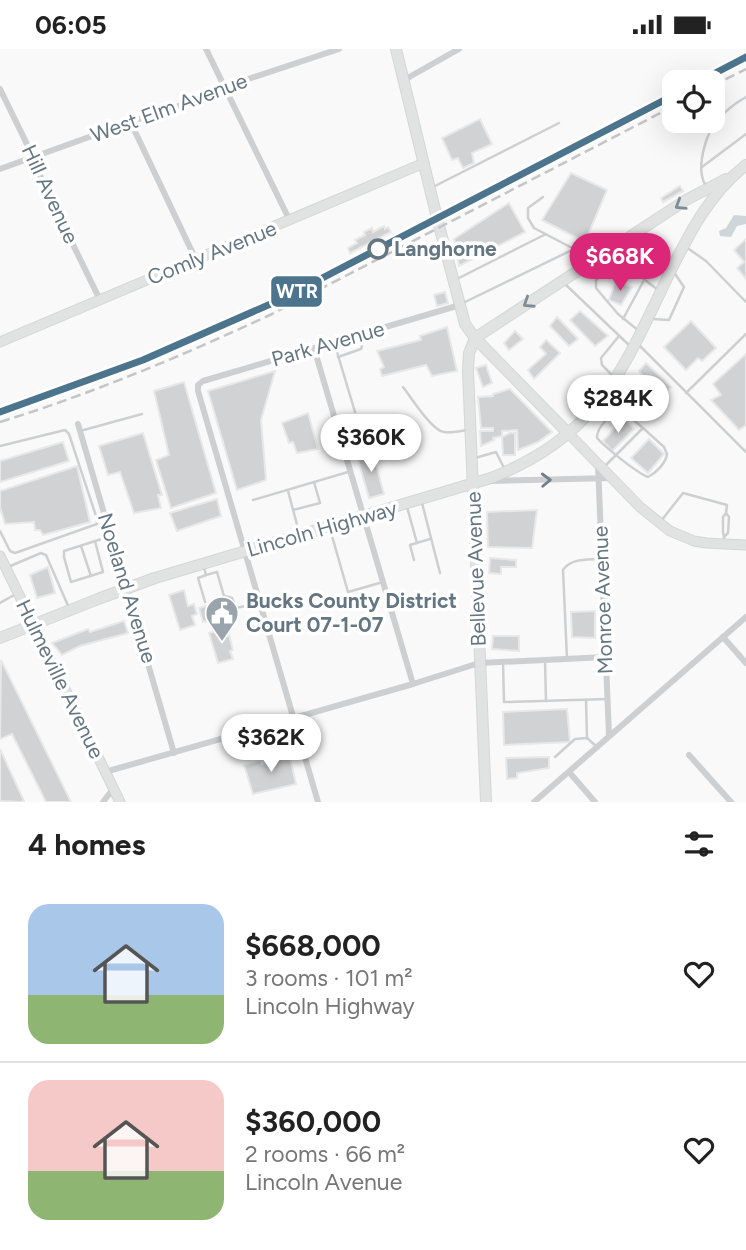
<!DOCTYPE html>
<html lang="en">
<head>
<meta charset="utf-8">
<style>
	:root { --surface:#fff; --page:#f2f2f2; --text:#222; --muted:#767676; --line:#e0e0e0; --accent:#db2777 }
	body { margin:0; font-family:Figtree,sans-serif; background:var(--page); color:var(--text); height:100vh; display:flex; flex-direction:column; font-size:26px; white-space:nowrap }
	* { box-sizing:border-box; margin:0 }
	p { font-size:23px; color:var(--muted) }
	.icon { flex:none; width:38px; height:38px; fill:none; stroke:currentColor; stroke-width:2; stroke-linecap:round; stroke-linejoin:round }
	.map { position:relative; height:753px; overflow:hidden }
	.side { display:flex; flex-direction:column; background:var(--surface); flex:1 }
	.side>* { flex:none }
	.fabs { position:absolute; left:662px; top:21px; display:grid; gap:14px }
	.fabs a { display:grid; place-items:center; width:63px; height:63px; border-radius:14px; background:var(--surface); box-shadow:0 7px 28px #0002; font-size:35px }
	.price { position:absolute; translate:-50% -60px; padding:0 16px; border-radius:24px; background:#fff; color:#222; font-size:23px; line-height:46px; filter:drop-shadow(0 2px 4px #0008) }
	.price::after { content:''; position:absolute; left:50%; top:42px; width:21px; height:16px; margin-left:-10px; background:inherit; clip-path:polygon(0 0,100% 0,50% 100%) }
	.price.active { background:var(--accent); color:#fff }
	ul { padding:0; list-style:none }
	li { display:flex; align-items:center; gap:21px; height:175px; padding:0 28px }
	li+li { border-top:2px solid var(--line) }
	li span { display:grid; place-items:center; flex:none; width:196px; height:140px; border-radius:21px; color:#555 }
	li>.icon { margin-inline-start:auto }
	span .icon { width:84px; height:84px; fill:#fffc; stroke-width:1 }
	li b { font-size:30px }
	h2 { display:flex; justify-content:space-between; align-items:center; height:84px; padding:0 28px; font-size:30px }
	.status { display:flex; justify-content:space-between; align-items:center; height:49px; padding:0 35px; background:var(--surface); direction:ltr }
	.status svg { height:19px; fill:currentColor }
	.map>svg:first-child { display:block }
	.water { fill:#ced6d9 }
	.building { fill:#d0d2d3; stroke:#e8e8e8; stroke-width:2 }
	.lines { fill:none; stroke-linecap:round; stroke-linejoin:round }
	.secondary-casing { stroke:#d5d6d7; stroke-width:11 }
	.primary-casing { stroke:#d5d6d7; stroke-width:12 }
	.lane { stroke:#cecfd0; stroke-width:2.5 }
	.street { stroke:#cecfd0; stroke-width:6 }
	.secondary { stroke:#e1e2e2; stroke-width:9 }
	.primary { stroke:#e1e2e2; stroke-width:10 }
	.rail { stroke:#c3c5c6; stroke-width:2.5; stroke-dasharray:10 5; stroke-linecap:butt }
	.rail-1-casing { stroke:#fff; stroke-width:12 }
	.rail-1 { stroke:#4c748c; stroke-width:7 }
	.oneway { stroke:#7e8c96 }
	.oneway2 { stroke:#707f8b }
	.stop-dot { fill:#fff; stroke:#657683; stroke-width:3.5 }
	.labels { text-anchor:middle; stroke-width:7; stroke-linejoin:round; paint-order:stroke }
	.street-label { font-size:21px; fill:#657683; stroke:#fff }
	.stop-label { font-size:21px; font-weight:bold; fill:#657683; stroke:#fff; text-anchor:start }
	.poi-label { font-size:21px; font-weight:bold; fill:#657683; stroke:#fff; text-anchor:start }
	.line-badge { stroke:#fff; stroke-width:2.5 }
	.badge-label { font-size:19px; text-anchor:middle; font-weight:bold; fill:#fff }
</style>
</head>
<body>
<div class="status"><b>06:05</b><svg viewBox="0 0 49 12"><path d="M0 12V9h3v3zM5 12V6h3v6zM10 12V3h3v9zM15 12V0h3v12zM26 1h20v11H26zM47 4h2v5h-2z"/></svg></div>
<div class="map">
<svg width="746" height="753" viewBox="0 0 746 753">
	<rect width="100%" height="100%" fill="#f9f9f9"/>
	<path class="water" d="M734,166L746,167V175L737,177L731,188L720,187L719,182L726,179Z"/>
	<g class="building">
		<path d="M480,70L492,95L472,104L474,114L463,119L458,109L452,111L442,89Z"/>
		<path d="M571,124L607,141L585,193L542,171Z"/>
		<path d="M680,137L683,142L663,153L661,149Z"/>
		<path d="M509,154L525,183L459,217L454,190Z"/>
		<path d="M384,177L385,180L388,178L391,183L350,204L348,199L357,194L355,191L365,186L364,183L372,179L373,183Z"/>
		<path d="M746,190V230L737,219L744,213L734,201Z"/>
		<path d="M651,198L661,208L654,214L644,203Z"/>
		<path d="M616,232L632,238L621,256L609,251Z"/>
		<path d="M445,243L448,254L437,257L434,246Z"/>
		<path d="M580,262L608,287L595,297L570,271Z"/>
		<path d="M557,268L578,290L569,297L550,277Z"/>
		<path d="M691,272L716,299L702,312L698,309L686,321L664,298Z"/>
		<path d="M447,278L457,322L432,327L426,316L382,327L380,320L384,318L377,302L421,291L420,287Z"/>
		<path d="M515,282L523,290L509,301L504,294Z"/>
		<path d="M546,291L560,304L534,330L528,321L546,305L540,298Z"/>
		<path d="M746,305V376L739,381L711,351L721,346L713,335Z"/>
		<path d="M646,314L671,338L654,355L637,340L647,331L639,322Z"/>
		<path d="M486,316L492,334L483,338L476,319Z"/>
		<path d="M275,322L261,371L266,431L237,441L208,342Z"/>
		<path d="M184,333L216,444L171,459L156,411L169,406L154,342Z"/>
		<path d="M510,340L552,383L538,393L518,401L517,381L502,382V387L493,389L494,391L481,397L480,382H493V379H481L478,348L493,347V345Z"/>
		<path d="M308,364L318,400L297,404L293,393L289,394L282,374Z"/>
		<path d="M624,369L634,380L612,402L603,392Z"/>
		<path d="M143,384L162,446H158L161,459L134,464L120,423L108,426L99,397Z"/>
		<path d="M510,384H515V406H503L502,388Z"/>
		<path d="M649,390L664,405L648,424L631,409Z"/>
		<path d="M63,393L69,412L0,433V412Z"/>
		<path d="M372,401L384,445L369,449L357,407Z"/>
		<path d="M77,417L90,473L43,486L40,481H35L34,473L5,475L0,458V442Z"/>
		<path d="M217,450L221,467L177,482L170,464Z"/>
		<path d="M537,461L532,499L488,498L487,463Z"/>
		<path d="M490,509L516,511V518H501V525L489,524Z"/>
		<path d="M48,518L55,544L37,549L30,526Z"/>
		<path d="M184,541L188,557L194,555L197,565L192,567L195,576L180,581L169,546Z"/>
		<path d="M230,551L234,565L221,569L217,555Z"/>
		<path d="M213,555L217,569L203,573L199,559Z"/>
		<path d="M595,562V589L572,588L571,563Z"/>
		<path d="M124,572L128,584L80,597L62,606L52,594L88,580L90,583Z"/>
		<path d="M224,579L226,587L229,586L233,601L230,602L233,610L218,614L209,584Z"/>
		<path d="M493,587H519V602L492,600Z"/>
		<path d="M1,611L71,753H46L12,685L0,690Z"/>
		<path d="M567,660L570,693L504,696L503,663Z"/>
		<path d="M0,700L24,752L21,753L0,752Z"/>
		<path d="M289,704L296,735L253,745L244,716L260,711L262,715Z"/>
		<path d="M549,708V719L517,724V729L507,730L506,709Z"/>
	</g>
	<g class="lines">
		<defs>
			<g id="secondary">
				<path d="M0,293L424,114"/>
				<path d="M569,385L640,458L670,482L694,492L706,494L746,496"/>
				<path d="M0,507L120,753"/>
			</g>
			<g id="primary">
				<path d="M396,0L437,169L465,275L475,289L569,385"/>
				<path d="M475,289L469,304L468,322L486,753"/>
				<path d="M475,289L686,151L726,130"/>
				<path d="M0,589L98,550L155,529L491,429C599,386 623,321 670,223C690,183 710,144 746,116"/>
			</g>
		</defs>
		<use href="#secondary" class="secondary-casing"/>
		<use href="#primary" class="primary-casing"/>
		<g class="lane">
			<path d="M702,118L746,85"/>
			<path d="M433,138L559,74"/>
			<path d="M714,146C709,141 703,135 702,127C699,112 706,85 716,73C724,63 735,54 746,48"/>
			<path d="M543,148L528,159V169L534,179L574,200L587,212"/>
			<path d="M686,198L706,212L746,253"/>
			<path d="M613,203L627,217L658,241"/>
			<path d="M621,211L596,231V239L618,265L639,282"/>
			<path d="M455,231L546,185"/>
			<path d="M565,235L631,298"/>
			<path d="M463,254L574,200"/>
			<path d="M623,270L643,233"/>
			<path d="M652,270L669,271L684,238L673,222"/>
			<path d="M334,293L355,363"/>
			<path d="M637,294L746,403"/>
			<path d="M338,308L361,300L362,297L359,286"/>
			<path d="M612,326L602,316L601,309L619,287"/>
			<path d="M403,338C411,348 432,382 444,383C451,384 460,382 467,381"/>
			<path d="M686,344L746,285"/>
			<path d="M619,359C610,368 597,377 597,389C605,398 637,424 648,428C656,424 666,414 667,405L664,398L643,379"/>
			<path d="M80,382L142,365"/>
			<path d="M0,397L65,381L69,385L97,470V475L15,504L10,502L0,482"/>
			<path d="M475,409L496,403L505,421"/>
			<path d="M604,418L643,379L607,349"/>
			<path d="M288,442L299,483"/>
			<path d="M253,451L348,423"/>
			<path d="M422,454L440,524"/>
			<path d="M407,458L417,494"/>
			<path d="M293,461L320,454L314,433"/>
			<path d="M661,472L683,444L727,456L726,464L723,468V483L724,488"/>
			<path d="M330,480L348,543L383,533"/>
			<path d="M95,492L103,523L71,533L64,508V502C80,497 95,492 111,487"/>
			<path d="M724,494V488L728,484L729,468L726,464"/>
			<path d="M81,497L91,527"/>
			<path d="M414,511L410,496L430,490"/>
			<path d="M8,518L41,504L46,506L69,559"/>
			<path d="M204,518L206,526L217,523L224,547L232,549L236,559L260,554"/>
			<path d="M205,553L198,529L206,526"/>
			<path d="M0,554L16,545"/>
			<path d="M567,610L563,521C571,509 587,511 600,510"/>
			<path d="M545,611L546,652"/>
			<path d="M503,613L504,653L607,650"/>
			<path d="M586,651L587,689"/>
			<path d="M555,708L575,690L587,689L597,698"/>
		</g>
		<g class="street">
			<path d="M206,0L290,172"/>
			<path d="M404,31L459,0"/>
			<path d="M0,40L25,91L44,136L100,251"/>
			<path d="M131,74L196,211"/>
			<path d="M0,120L159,63L188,54L224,38L339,0"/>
			<path d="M314,299L413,635"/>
			<path d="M78,375L174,704"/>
			<path d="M598,415L609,687"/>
			<path d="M490,432L612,429"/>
			<path d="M723,588L746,614"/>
			<path d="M689,706L731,753"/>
			<path d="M105,723L413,635L479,614L606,608"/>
			<path d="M569,723L595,753"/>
			<path d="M103,753L113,740"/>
			<path d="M318,753L198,342V336L203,332L460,256"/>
			<path d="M534,753L746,568"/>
		</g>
		<use href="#secondary" class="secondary"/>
		<use href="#primary" class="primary"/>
		<g class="rail">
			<path d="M712,37L746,20"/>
			<path d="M0,373C94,344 184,306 272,265L674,57"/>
		</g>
		<defs>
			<g id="rail-1">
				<path d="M698,33L746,8"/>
				<path d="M0,363L143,311L282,250L674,46"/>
			</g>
		</defs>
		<use href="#rail-1" class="rail-1-casing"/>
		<use href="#rail-1" class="rail-1"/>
	</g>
	<defs><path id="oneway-chevron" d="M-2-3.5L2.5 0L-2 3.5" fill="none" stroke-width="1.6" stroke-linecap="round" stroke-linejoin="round" transform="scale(1.75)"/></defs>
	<g class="oneway">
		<use href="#oneway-chevron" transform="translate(680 156) rotate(148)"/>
		<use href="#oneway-chevron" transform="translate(528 254) rotate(147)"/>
	</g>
	<use class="oneway2" href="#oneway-chevron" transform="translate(546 431) rotate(-2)"/>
	<defs>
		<symbol id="civic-pin" viewBox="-11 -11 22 30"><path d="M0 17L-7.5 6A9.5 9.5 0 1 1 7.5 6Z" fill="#99a4ac" stroke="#fff"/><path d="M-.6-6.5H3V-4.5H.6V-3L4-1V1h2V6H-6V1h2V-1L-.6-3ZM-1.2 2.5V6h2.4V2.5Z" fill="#fff"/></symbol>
	</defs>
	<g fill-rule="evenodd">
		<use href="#civic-pin" x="203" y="545" width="38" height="52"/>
	</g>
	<circle class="stop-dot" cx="378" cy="200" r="9"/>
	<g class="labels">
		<g class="street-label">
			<text transform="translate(169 59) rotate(-20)" y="7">West Elm Avenue</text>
			<text transform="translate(50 145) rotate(65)" y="7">Hill Avenue</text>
			<text transform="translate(212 204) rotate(-22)" y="7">Comly Avenue</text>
			<text transform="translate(328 295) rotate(-16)" y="7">Park Avenue</text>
			<text transform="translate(322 480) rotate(-16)" y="7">Lincoln Highway</text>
			<text transform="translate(476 520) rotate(-92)" y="7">Bellevue Avenue</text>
			<text transform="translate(127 539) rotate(73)" y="7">Noeland Avenue</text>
			<text transform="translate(603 551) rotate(-92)" y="7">Monroe Avenue</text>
			<text transform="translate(60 630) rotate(64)" y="7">Hulmeville Avenue</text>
		</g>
		<g class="stop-label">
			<text x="394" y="207">Langhorne</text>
		</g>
		<g class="poi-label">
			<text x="246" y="559">Bucks County District<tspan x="246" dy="24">Court 07-1-07</tspan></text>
		</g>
	</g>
	<rect class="line-badge" x="270" y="226" width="53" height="33" rx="7" fill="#4c748c"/>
	<g class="badge-label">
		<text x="297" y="249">WTR</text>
	</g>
</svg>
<div class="fabs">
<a><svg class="icon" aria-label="locate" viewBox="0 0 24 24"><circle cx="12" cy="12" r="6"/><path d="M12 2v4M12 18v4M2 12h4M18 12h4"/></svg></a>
</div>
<b class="price active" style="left:620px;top:244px">$668K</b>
<b class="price" style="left:618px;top:386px">$284K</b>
<b class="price" style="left:371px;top:425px">$360K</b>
<b class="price" style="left:271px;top:725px">$362K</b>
</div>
<section class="side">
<h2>4 homes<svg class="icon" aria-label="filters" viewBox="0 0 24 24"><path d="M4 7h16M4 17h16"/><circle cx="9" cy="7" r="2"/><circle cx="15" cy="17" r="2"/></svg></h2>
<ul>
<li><span style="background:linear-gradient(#a9c7e8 65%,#8fb573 0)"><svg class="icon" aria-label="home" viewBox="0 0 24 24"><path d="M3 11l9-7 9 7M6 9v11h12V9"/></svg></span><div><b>$668,000</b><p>3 rooms · 101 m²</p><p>Lincoln Highway</p></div><svg class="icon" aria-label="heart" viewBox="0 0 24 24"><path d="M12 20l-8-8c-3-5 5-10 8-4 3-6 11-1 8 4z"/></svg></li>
<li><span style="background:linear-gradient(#f6c9c9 65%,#8fb573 0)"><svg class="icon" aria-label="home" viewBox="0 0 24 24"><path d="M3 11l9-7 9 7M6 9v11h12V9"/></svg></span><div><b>$360,000</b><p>2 rooms · 66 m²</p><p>Lincoln Avenue</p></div><svg class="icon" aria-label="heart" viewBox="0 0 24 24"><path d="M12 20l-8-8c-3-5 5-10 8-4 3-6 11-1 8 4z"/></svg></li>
</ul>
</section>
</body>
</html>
